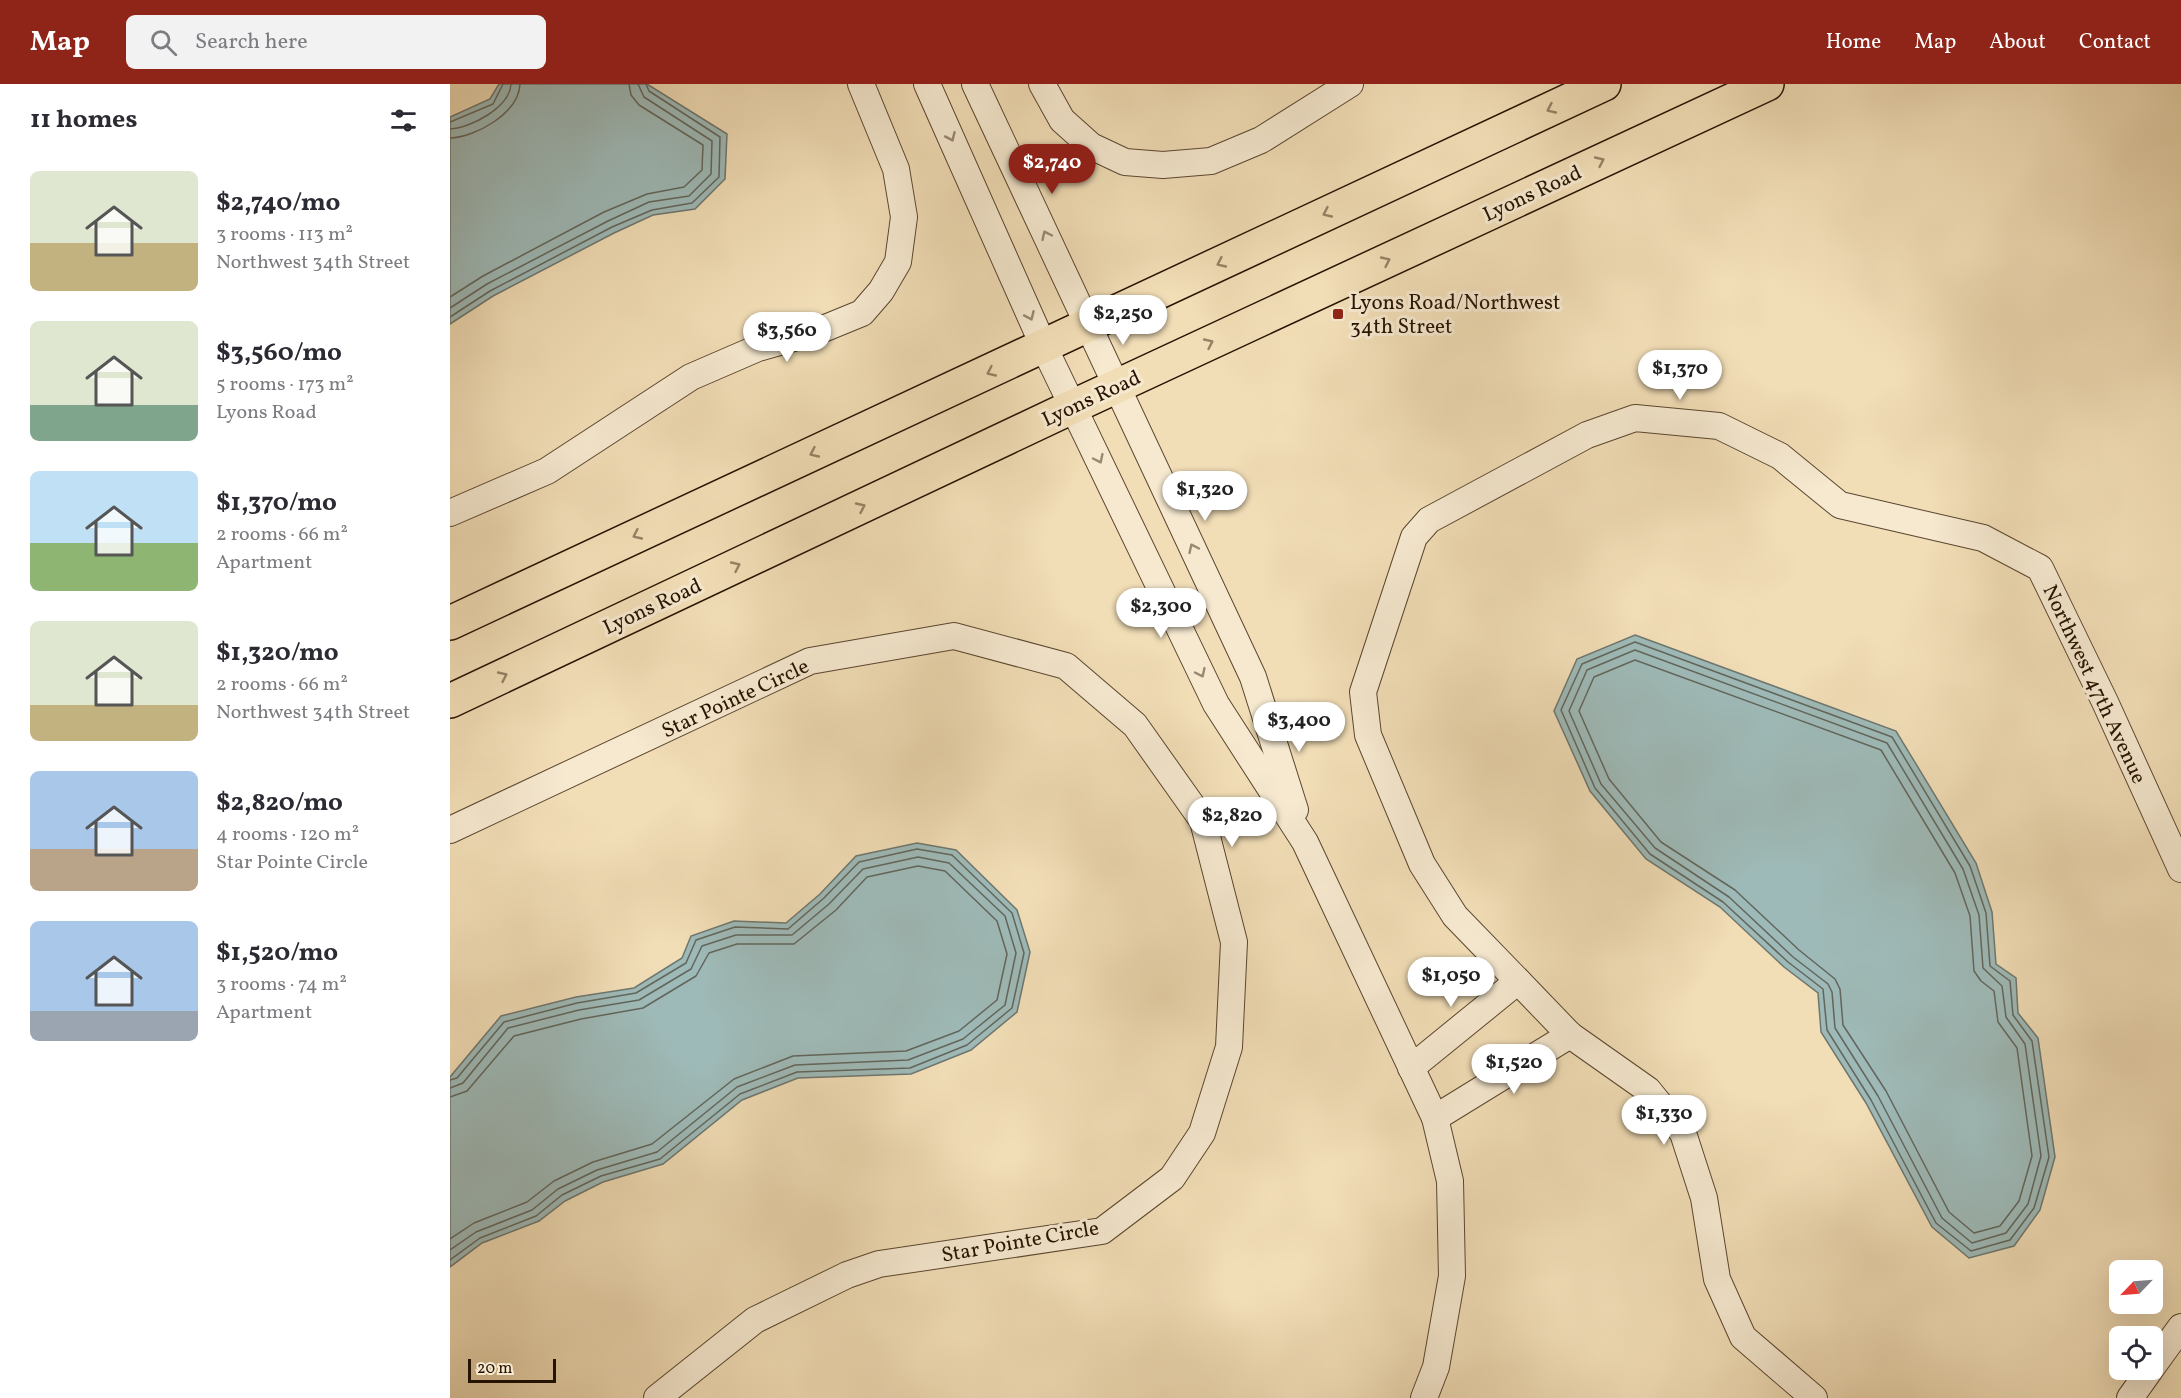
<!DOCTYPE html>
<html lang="en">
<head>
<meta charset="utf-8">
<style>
	:root { --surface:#fff; --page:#f2f2f3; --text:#2b2b33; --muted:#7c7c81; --accent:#8f2418 }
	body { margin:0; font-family:Vollkorn,serif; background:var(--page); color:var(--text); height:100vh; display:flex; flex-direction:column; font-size:22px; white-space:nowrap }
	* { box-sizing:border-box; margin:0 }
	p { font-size:20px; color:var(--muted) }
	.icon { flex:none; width:33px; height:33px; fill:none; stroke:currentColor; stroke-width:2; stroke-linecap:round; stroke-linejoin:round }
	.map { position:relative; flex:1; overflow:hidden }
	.drawer { display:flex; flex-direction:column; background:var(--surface); width:450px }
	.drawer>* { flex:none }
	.needle { width:39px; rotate:245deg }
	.fabs { position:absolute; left:1659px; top:1176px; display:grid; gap:12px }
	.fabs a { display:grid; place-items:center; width:54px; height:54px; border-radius:9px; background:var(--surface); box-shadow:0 6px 24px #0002; font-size:30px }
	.scale { position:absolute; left:18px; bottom:15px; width:88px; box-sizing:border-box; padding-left:6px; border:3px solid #271301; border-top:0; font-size:16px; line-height:21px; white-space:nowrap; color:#271301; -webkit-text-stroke:4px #f6e9d0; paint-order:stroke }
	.price { position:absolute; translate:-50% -51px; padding:0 14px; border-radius:21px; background:#fff; color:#222; font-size:20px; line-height:39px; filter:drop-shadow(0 2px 3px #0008) }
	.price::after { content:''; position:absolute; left:50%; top:36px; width:18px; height:14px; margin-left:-9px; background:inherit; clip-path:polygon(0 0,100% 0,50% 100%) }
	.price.active { background:var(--accent); color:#fff }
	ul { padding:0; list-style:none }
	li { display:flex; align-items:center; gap:18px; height:150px; padding:0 30px }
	li span { display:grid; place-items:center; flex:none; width:168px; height:120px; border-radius:9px; color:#555 }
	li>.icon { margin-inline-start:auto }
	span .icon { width:72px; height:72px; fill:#fffc; stroke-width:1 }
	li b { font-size:26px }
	h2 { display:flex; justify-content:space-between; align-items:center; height:72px; padding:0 30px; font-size:26px }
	header { display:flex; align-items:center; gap:36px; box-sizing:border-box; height:84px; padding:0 30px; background:var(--accent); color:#fff }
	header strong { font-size:28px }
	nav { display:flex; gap:33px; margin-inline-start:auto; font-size:21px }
	.search { width:420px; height:54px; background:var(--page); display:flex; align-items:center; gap:15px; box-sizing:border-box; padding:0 21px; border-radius:9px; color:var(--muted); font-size:22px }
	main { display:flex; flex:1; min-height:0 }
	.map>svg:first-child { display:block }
	.water { fill:#9ebab8; stroke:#6e776f; stroke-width:1.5 }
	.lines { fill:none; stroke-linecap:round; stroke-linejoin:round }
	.shore { stroke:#62665c; stroke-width:1.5 }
	.street-casing { stroke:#5a462e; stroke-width:28 }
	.primary-casing { stroke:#271301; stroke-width:36 }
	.street { stroke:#f6e9d0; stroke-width:26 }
	.primary { stroke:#f1ddb6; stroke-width:33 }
	.oneway { stroke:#968265 }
	.oneway2 { stroke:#998973 }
	.poi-dot { fill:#8f2418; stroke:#f6e9d0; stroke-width:2 }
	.labels { text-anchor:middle; stroke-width:6; stroke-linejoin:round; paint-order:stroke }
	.street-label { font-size:21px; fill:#271301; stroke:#f6e9d0 }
	.poi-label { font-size:21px; fill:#271301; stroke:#f6e9d0; text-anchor:start }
</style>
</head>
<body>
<header>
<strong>Map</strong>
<div class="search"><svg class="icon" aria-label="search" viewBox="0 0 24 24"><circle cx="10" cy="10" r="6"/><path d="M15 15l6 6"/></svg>Search here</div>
<nav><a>Home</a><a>Map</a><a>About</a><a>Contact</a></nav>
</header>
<main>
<section class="drawer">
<h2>11 homes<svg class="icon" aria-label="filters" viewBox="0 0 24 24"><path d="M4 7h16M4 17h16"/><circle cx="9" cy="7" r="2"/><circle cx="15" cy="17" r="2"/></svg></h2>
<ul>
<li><span style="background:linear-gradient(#dfe7d0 60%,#c2b280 0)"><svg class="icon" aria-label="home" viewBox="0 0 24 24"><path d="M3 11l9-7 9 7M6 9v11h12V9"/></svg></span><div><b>$2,740/mo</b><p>3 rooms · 113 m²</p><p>Northwest 34th Street</p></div></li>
<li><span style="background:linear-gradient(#dfe7d0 70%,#7fa58c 0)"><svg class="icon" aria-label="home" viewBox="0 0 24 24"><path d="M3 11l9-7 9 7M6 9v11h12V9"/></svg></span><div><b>$3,560/mo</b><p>5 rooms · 173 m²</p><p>Lyons Road</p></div></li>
<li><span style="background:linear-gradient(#bfe0f5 60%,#8fb573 0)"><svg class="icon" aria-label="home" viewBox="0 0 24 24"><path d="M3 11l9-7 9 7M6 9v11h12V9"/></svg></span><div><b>$1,370/mo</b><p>2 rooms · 66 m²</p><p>Apartment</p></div></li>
<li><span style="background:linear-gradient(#dfe7d0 70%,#c2b280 0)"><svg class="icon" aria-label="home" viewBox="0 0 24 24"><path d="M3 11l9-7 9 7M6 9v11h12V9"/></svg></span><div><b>$1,320/mo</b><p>2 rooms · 66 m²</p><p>Northwest 34th Street</p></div></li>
<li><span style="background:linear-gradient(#a9c7e8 65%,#b9a48a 0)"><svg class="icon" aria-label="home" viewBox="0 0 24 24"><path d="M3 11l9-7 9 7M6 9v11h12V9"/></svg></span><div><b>$2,820/mo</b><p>4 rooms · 120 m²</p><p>Star Pointe Circle</p></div></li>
<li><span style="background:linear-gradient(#a9c7e8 75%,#9aa5b1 0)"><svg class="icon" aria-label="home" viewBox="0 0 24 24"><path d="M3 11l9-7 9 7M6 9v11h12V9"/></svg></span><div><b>$1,520/mo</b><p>3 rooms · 74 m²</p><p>Apartment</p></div></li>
</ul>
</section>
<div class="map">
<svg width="1731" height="1314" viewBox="0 0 1731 1314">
	<rect width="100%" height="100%" fill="#f1ddb6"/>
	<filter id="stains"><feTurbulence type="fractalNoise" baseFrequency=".00333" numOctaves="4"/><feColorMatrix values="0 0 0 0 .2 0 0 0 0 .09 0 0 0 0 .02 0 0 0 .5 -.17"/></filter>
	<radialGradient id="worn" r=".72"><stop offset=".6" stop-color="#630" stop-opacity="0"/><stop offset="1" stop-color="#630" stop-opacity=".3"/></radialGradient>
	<g class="water">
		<path d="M49,0H197L277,50L275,95L245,125L203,131L164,149L43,212L0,240V33L40,15Z"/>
		<path d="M1185,551L1446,647L1526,779L1542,828L1546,880L1566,894L1568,929L1588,954L1605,1073L1590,1126L1564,1162L1519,1174L1482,1143L1416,1019L1371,948L1368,909L1334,883L1270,823L1196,775L1140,707L1104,627L1127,575Z"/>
		<path d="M467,759L506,766L567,826L580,868L567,928L521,966L461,990L348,994L292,1016L213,1080L153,1098L115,1117L89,1137L32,1159L0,1183V993L51,932L126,913L184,904L232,874L241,852L284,837L336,839L370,810L406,772Z"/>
	</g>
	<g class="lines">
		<g class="shore">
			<path d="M0,38L43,20L53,0"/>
			<path d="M0,45C21,44 60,23 61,0"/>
			<path d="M0,54C26,53 69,29 70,0"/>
			<path d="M0,213L33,192L154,128L197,110L234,103L252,86L253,61L189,21L181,11L179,0"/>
			<path d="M0,224L37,200L158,137L199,118L239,112L261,90L262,57L194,13L188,0"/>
			<path d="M0,233L40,207L162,143L202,126L242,119L269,93L270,53L199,7L196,0"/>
			<path d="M1185,558L1442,653L1520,782L1536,829L1540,882L1560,897L1563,931L1582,957L1599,1073L1584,1124L1560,1156L1521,1167L1486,1139L1421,1016L1377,946L1373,905L1338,878L1273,818L1200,770L1145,704L1111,626L1132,580Z"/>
			<path d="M1185,566L1437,659L1513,785L1529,831L1533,884L1552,902L1556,933L1575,960L1591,1072L1578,1120L1556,1149L1522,1159L1492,1134L1428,1012L1385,944L1382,908L1378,900L1343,873L1279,813L1205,764L1151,700L1119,627L1137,586Z"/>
			<path d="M1185,576L1431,666L1505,789L1520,832L1524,887L1531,897L1544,907L1548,938L1567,964L1582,1072L1569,1117L1550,1142L1524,1149L1499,1128L1436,1007L1393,941L1390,905L1385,895L1349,866L1285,806L1211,758L1159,695L1129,627L1144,593Z"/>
			<path d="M0,996L7,994L54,938L127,919L186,909L236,879L246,856L285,843L338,845L374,814L409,778L467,765L502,771L562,829L574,869L562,924L517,961L460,984L347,988L290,1010L210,1075L151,1092L112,1111L86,1132L30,1154L0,1176"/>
			<path d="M0,1004L13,999L58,944L129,926L189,916L241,885L252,862L286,851H342L379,820L413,785L468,773L499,779L555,832L566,869L555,921L513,955L458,976L345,981L287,1003L207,1068L147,1086L108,1105L82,1126L26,1148L0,1166"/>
			<path d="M0,1013L17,1007L64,952L131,935L193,924L246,892L259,869L287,860H344L386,826L417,793L468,782L495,787L547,837L557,870L547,916L509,947L456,967L343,972L284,995L202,1060L143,1078L104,1097L77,1118L24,1139L0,1155"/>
		</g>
		<defs>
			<g id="street">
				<path d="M477,0L594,263L766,620L855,758L985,1034L1000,1097L1002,1192L986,1283L974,1314"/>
				<path d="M525,0L803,593L845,726"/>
				<path d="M592,0L612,36L641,62L675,78L713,81L761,77L811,56L900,0"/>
				<path d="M0,429L97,387L241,293L308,264L368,247L412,229L431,207L448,178L454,133L446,85L411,0"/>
				<path d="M0,746L360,577L504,552L616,582L685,641L753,737L784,858L779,963L752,1049L722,1094L652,1147L429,1180L397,1191L305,1236L207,1314"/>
				<path d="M961,984L1068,897"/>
				<path d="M985,1034L1120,951"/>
				<path d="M1702,1283L1731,1243"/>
				<path d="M1364,1314L1293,1253L1267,1195L1254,1114L1233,1049L1198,1006L1120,951L1068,897L1005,832L972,780L918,651L913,608L964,453L979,436L1137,351L1185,334L1269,342L1330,372L1390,421L1533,454L1590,484L1655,618L1731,785"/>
				<path d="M1680,1314L1700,1286"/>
			</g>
			<g id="primary">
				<path d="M0,539L1154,0"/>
				<path d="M0,617L624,322L1317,0"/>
			</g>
		</defs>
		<use href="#street" class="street-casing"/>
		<use href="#primary" class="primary-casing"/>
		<use href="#street" class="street"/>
		<use href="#primary" class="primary"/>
	</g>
	<defs><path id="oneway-chevron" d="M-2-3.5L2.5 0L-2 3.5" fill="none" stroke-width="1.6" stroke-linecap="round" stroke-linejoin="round" transform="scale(1.5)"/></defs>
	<g class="oneway">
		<use href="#oneway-chevron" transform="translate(1101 25) rotate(155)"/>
		<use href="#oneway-chevron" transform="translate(1150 77) rotate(-25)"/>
		<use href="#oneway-chevron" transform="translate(877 129) rotate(155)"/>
		<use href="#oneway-chevron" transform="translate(936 177) rotate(-25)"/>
		<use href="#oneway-chevron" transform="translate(771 179) rotate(155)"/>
		<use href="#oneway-chevron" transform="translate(759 259) rotate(-25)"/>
		<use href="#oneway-chevron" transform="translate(541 288) rotate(155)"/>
		<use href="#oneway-chevron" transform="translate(364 369) rotate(155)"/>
		<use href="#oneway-chevron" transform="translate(411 423) rotate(-25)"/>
		<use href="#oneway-chevron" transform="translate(187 451) rotate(155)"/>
		<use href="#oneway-chevron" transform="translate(286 482) rotate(-25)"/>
		<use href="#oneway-chevron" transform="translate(53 592) rotate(-25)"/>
	</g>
	<g class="oneway2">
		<use href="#oneway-chevron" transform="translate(501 53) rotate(66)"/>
		<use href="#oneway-chevron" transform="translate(596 151) rotate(-115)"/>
		<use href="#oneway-chevron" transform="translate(580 232) rotate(66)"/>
		<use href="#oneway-chevron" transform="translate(649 375) rotate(65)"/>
		<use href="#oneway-chevron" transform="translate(743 464) rotate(-115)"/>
		<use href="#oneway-chevron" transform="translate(751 589) rotate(65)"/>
	</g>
	<rect class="poi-dot" x="882" y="224" width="12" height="12" rx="3"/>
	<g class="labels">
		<g class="street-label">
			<text transform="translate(1082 109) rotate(-25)" y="7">Lyons Road</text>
			<text transform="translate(641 314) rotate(-25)" y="7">Lyons Road</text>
			<text transform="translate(202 522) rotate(-25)" y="7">Lyons Road</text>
			<text transform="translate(1645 600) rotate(65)" y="7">Northwest 47th Avenue</text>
			<text transform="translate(285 614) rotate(-25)" y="7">Star Pointe Circle</text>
			<text transform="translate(570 1157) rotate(-10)" y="7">Star Pointe Circle</text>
		</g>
		<g class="poi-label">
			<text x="900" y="225">Lyons Road/Northwest<tspan x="900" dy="24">34th Street</tspan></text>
		</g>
	</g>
	<rect width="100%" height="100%" filter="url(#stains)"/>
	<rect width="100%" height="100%" fill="url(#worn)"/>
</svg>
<div class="fabs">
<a><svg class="needle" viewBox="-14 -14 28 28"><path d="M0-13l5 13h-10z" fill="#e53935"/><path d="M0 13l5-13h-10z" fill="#7c7c81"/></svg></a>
<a><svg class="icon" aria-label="locate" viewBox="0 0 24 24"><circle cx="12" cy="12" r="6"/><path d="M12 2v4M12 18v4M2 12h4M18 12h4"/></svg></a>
</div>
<div class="scale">20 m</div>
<b class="price active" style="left:602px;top:111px">$2,740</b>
<b class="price" style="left:673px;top:262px">$2,250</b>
<b class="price" style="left:337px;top:279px">$3,560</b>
<b class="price" style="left:1230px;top:317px">$1,370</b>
<b class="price" style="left:755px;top:438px">$1,320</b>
<b class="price" style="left:711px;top:555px">$2,300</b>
<b class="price" style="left:849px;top:669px">$3,400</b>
<b class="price" style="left:782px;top:764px">$2,820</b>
<b class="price" style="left:1001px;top:924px">$1,050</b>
<b class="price" style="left:1064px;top:1011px">$1,520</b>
<b class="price" style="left:1214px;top:1062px">$1,330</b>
</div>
</main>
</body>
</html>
